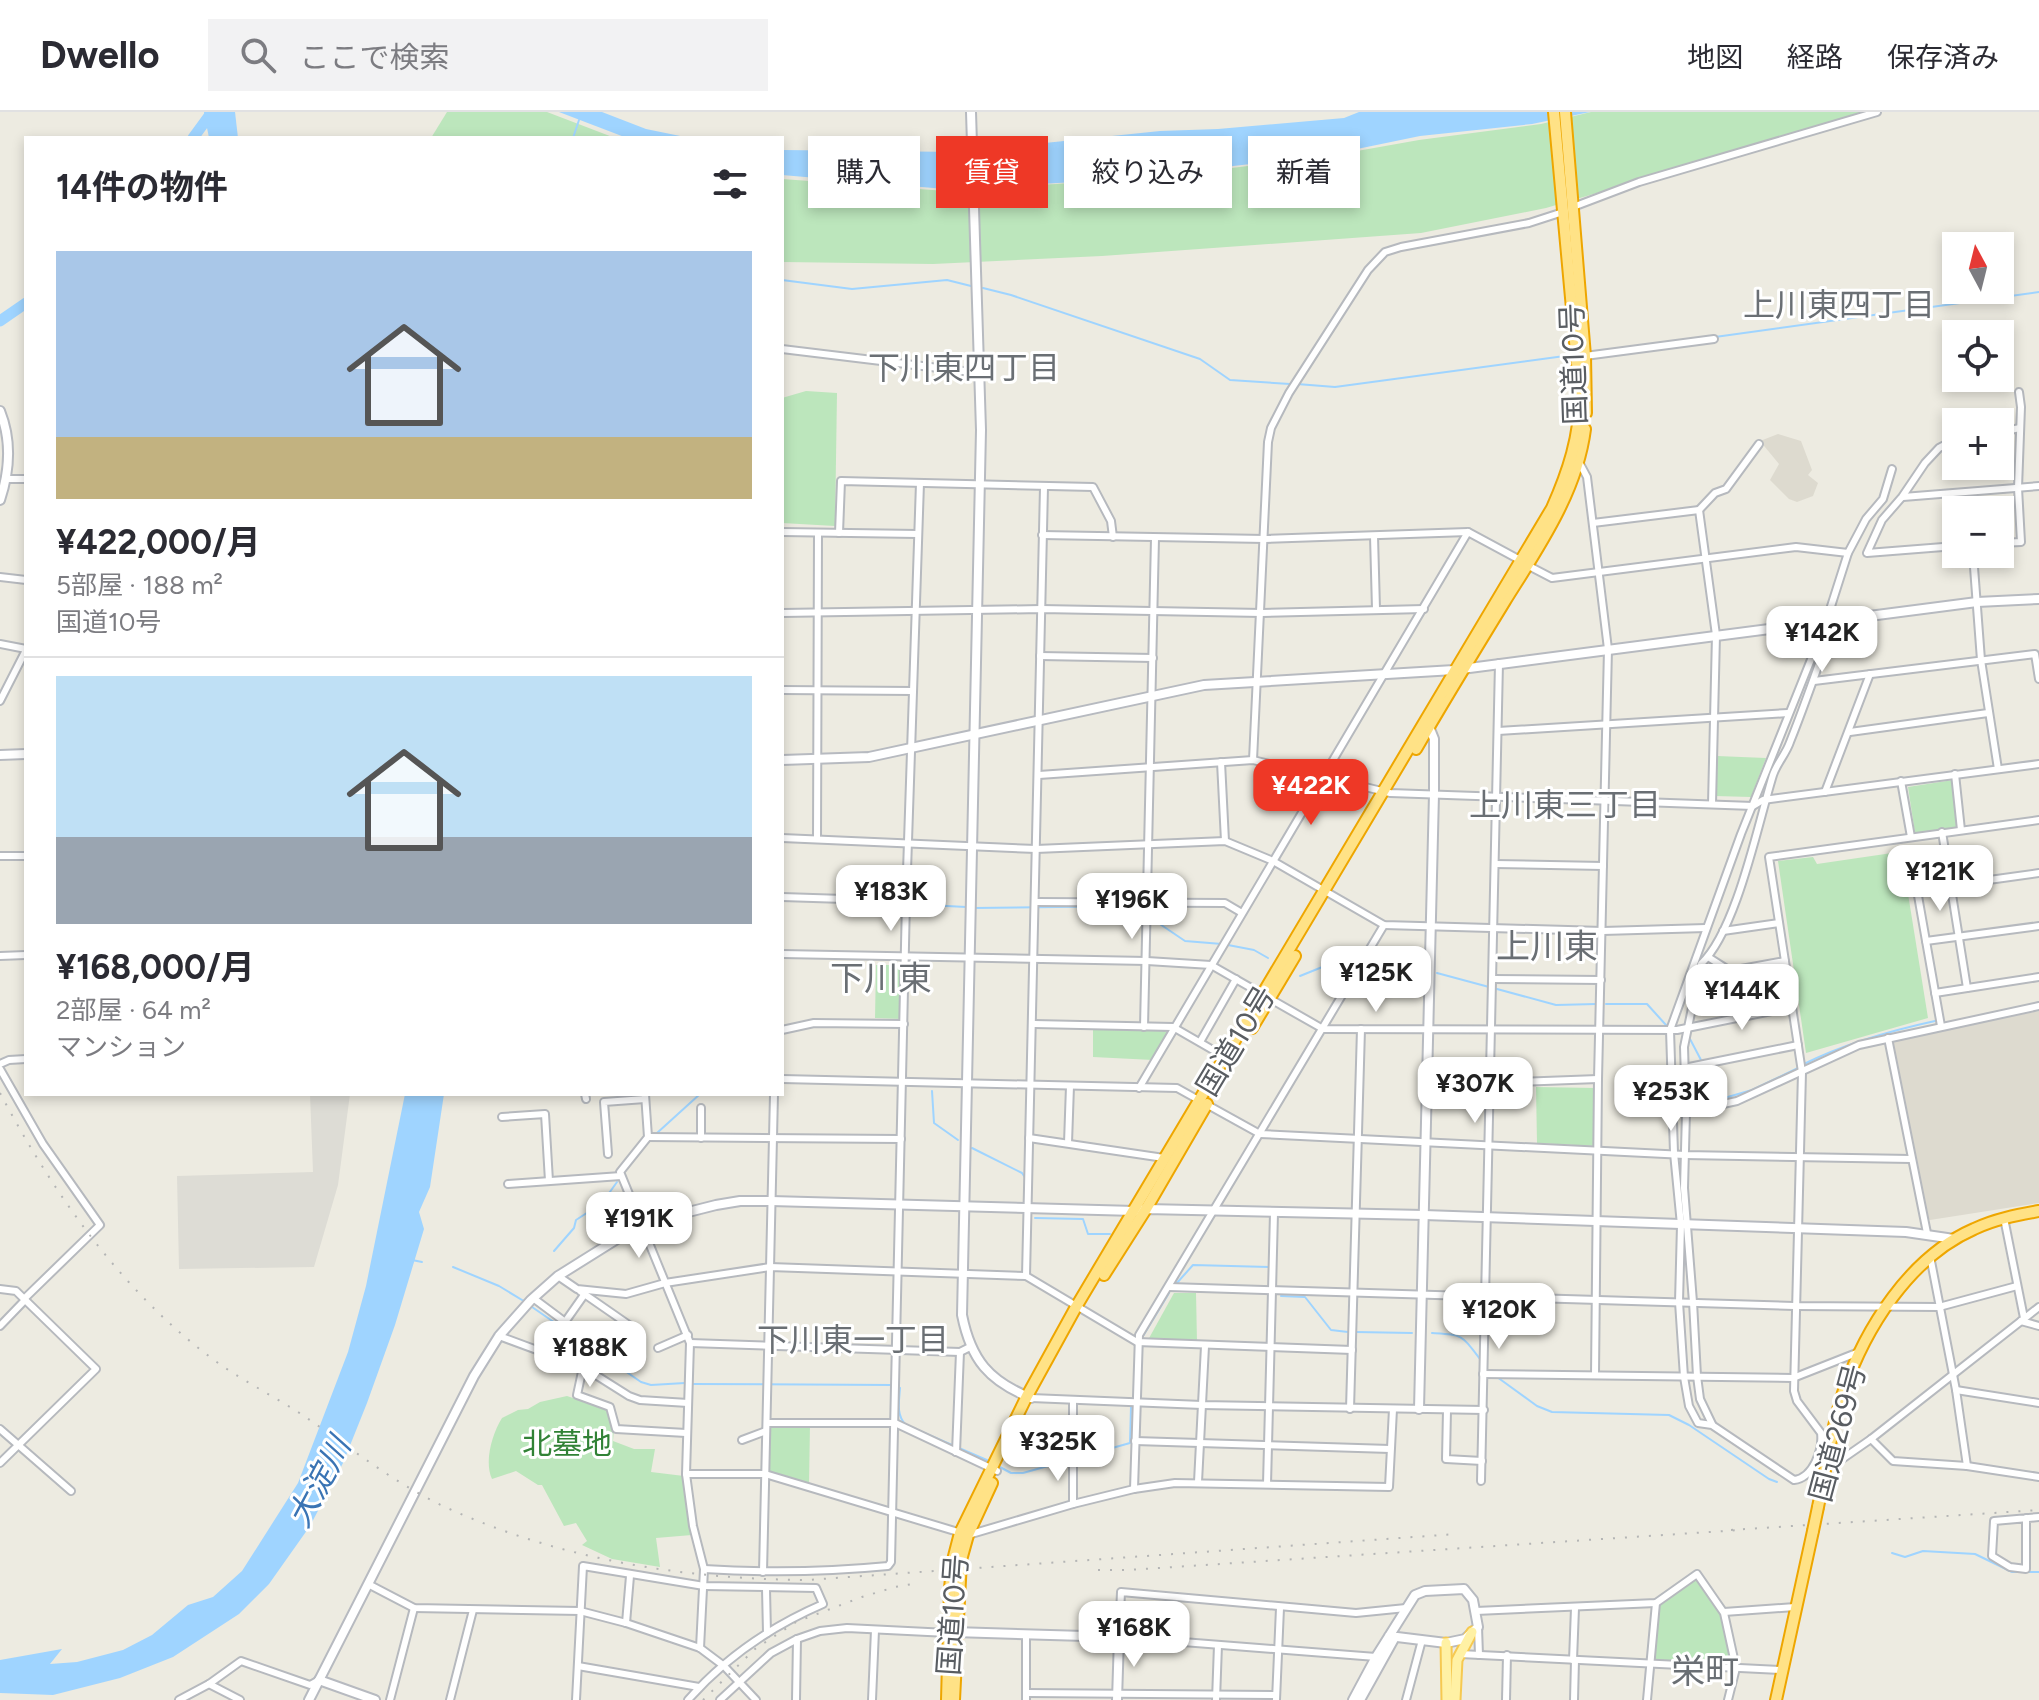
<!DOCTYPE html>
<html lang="ja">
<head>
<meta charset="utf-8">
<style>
	:root { --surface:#fff; --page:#f2f2f3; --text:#2b2b33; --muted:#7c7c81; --line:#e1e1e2; --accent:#ee3826 }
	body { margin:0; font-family:Figtree,"Noto Sans JP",sans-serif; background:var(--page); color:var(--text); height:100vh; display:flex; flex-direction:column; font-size:30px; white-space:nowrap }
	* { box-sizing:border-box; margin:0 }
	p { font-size:26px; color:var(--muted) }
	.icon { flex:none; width:44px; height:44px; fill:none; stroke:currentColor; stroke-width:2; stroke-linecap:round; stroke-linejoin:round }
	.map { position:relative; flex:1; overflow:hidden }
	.details { position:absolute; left:24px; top:24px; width:760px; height:960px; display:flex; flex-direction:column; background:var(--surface); border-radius:0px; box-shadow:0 4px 12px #0003 }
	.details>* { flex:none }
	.top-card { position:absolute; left:808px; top:24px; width:760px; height:72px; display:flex; gap:16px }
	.needle { width:52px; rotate:353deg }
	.buttons { position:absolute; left:1942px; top:120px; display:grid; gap:16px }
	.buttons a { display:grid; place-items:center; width:72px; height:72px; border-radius:0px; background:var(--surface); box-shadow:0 4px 12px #0003; font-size:40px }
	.price { position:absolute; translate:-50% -68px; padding:0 18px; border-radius:16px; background:#fff; color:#222; font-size:26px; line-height:52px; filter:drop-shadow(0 2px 4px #0008) }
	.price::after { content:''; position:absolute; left:50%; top:48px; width:24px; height:18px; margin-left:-12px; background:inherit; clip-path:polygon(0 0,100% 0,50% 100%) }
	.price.current { background:var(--accent); color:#fff }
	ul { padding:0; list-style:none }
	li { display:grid; align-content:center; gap:16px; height:424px; padding:0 32px }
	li+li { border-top:2px solid var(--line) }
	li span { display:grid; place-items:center; height:248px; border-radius:0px; color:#555 }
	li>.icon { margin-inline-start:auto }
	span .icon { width:144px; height:144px; fill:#fffc; stroke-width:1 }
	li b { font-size:34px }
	h2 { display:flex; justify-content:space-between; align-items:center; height:96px; padding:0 32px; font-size:34px }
	.pill { padding:0 28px; border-radius:0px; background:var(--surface); box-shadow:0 4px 12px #0003; font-size:28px; line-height:72px }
	.pill.current { background:var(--accent); color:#fff }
	header { display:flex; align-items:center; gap:48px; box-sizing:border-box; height:112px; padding:0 40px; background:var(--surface); border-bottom:2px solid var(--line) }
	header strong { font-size:38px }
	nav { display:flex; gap:44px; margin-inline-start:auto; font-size:28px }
	.search { width:560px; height:72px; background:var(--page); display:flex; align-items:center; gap:20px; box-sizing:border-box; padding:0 28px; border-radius:0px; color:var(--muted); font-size:30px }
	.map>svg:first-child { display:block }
	.industrial { fill:#dddcd5 }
	.education { fill:#dddacf }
	.green { fill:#bce6bc }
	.water { fill:#9fd4ff }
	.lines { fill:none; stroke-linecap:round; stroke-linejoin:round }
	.stream { stroke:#9fd4ff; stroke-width:2 }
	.river { stroke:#9fd4ff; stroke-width:11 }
	.street-casing { stroke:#b6b9be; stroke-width:10 }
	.secondary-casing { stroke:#b7bac0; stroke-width:12 }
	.primary-casing { stroke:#f6c951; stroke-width:13 }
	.highway-casing { stroke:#eea600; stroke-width:14 }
	.street { stroke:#fff; stroke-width:6 }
	.secondary { stroke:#fff; stroke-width:8 }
	.primary { stroke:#fff1a4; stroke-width:9 }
	.highway { stroke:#ffe286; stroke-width:10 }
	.rail { stroke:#b4b5b5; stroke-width:2; stroke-dasharray:2 10; stroke-linecap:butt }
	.highway-bridge-casing { stroke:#eea600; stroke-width:14; stroke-linecap:butt }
	.highway-bridge { stroke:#ffe286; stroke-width:10 }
	.labels { text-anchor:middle; stroke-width:6; stroke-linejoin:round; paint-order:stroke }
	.street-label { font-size:30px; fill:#595d62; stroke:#fff }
	.park-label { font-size:30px; fill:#318236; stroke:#fff }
	.neighbourhood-label { font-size:32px; fill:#6a6f74; stroke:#fff }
	.water-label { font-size:32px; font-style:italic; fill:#3a74b4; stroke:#fff }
	.quarter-label { font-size:34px; fill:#6a6f74; stroke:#fff }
</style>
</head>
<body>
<header>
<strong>Dwello</strong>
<div class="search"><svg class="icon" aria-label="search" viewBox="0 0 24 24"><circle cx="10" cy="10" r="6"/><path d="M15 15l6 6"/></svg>ここで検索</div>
<nav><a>地図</a><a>経路</a><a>保存済み</a></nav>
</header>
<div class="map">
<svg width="2039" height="1588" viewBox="0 0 2039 1588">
	<rect width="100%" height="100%" fill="#edebe1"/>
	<path class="industrial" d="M310,982H350L338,1073L314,1155L179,1157L177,1064L313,1060Z"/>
	<g class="education">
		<path d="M1778,322L1801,329L1812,358L1808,363L1818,371L1813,384L1797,390L1789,387L1770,368L1779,352L1760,329Z"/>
		<path d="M2039,899V1091L1930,1108L1925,1103L1892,928Z"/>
	</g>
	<g class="green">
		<path d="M447,0H547L615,26H431Z"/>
		<path d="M1591,0H1871L1546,96L1421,121L1102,144L933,152L782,150V67L946,79L1151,66L1329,44L1419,28L1541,12Z"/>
		<path d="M806,279L837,281L835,414L782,411V286Z"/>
		<path d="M1717,644L1766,646L1751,685L1715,684Z"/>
		<path d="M1953,668L1958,717L1915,721L1908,675Z"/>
		<path d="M1892,741L1904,757L1928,906L1806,941L1778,749L1813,745L1817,752Z"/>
		<path d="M876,853H903L902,907L875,906Z"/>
		<path d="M1093,917L1165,919L1168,921L1153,948L1093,945Z"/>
		<path d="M1536,975L1596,976L1595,1034L1537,1031Z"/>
		<path d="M1174,1181H1196L1197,1230L1148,1228Z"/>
		<path d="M567,1284L608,1298L614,1316L613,1329L634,1337H655L651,1360L684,1364L692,1423L656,1426L660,1455L612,1447L582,1433L587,1429L576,1411L564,1414L542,1373H538L516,1359L492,1367C484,1350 492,1322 502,1306L518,1298L528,1297L540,1290Z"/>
		<path d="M771,1313H810L809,1372L771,1360L768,1356L769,1315Z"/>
		<path d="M1697,1462L1724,1501L1736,1556L1650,1551L1656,1491Z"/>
	</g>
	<g class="water">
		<path d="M204,0H235L238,26H209Z"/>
		<path d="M559,0H602L646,17L690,26H627Z"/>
		<path d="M1359,0H1590L1532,12L1420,24L1328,43L1113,68L945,77L782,63V38L959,40L1160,19L1218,17L1344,6Z"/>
		<path d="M405,982H444L430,1075L419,1100L424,1117L395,1213L367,1291L343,1351L310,1414L269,1472L239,1502L173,1545L120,1566L53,1583L0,1581V1548L62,1537L50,1552L77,1550L123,1538L152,1523L188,1493L213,1485L242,1459L298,1371L348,1240L366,1174Z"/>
	</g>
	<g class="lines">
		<g class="stream">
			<path d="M573,26L579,8"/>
			<path d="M782,168L852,177L947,168L971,174"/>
			<path d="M983,176L1011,183L1200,247L1230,268L1290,272"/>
			<path d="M1715,225L2039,180"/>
			<path d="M1297,272L1335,275L1572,243"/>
			<path d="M885,791L902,792"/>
			<path d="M909,792L966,795"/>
			<path d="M973,796L1139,794L1144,800"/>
			<path d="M1148,804L1185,829L1222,832"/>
			<path d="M1228,833L1254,838L1268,846"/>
			<path d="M1369,847L1423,857"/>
			<path d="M1437,861L1489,875"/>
			<path d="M1300,864L1352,843L1360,845"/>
			<path d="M1497,877L1556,893L1596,892"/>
			<path d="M1606,892H1647L1666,913"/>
			<path d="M1690,927L1701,948L1708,986L1714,989L1752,978L1798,956"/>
			<path d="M1804,952C1846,931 1889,919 1935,909"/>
			<path d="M932,979L934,1011L958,1028"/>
			<path d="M657,1021L700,982"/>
			<path d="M972,1036L1022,1061L1026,1067"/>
			<path d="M1024,1088L1025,1077"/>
			<path d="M1035,1106L1083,1107L1088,1122H1110"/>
			<path d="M554,1139L574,1116L576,1108L602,1091L617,1070"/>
			<path d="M412,1148L422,1150"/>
			<path d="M453,1155L499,1174L527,1191"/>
			<path d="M1176,1172L1193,1153L1269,1155"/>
			<path d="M1281,1184L1305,1185L1331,1218L1348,1220"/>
			<path d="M532,1195L641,1270L651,1273L685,1271"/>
			<path d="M1356,1220L1412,1221"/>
			<path d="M1432,1221C1463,1223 1461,1222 1480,1247"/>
			<path d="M1143,1224L1169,1181"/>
			<path d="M1497,1265L1537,1294L1552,1300L1669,1303L1689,1313L1769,1367L1777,1370"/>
			<path d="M692,1272L892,1273L900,1276C899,1289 896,1304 906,1313L989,1349"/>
			<path d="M998,1354L1011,1361H1023L1130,1331L1131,1295"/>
			<path d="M1892,1441L1905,1445L1923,1439L1975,1442L2012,1460H2039"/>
		</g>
		<g class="river">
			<path d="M193,26L212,0"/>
			<path d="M0,209L26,191"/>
		</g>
		<defs>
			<g id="street">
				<path d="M1573,95L1639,70L1877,0"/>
				<path d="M782,237L980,261"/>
				<path d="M1585,244L1714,227"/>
				<path d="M2000,320L2020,316"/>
				<path d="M1956,327L1939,336L1925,351L1902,385L1882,408L1867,441L1956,434"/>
				<path d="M1579,350L1587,365L1608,537L1598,967L1595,1263"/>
				<path d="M1892,357L1883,387L1866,407L1848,441L1826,510L1741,722L1670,918L1674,1041L1681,1113L1679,1190L1684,1265L1689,1294L1698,1311L1712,1313L1794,1368C1813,1366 1823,1338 1821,1321L1797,1289L1794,1279L1802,960L1769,745L2039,708"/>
				<path d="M7,367H26"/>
				<path d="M1903,385L2039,374"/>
				<path d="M1699,398L1716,523L1712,692"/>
				<path d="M1593,411L1699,398L1715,381L1726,377L1759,332"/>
				<path d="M782,420L918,422"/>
				<path d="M839,421L841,369L1093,375L1111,409L1113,425"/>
				<path d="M1042,423L1265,427L1468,420L1520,448"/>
				<path d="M1374,424L1376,497"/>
				<path d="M2000,431L2021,430L2018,376L2021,295L2019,280"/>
				<path d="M1973,442L1981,548L1998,657"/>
				<path d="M1527,453L1552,466L1796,435L1848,441"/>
				<path d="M0,465L26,468"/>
				<path d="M782,501L1041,497L1262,501L1424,497"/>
				<path d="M0,532L26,537"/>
				<path d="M1040,544L1153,546"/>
				<path d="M1814,569L2035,542L2039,567"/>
				<path d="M782,578L913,579"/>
				<path d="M0,589L26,538"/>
				<path d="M1498,619L1788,601"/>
				<path d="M1850,620L1988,601"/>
				<path d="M1253,648L1268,330L1271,316L1289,281L1368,158L1385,140L1401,135L1529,111L1563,100"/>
				<path d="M1221,650L1225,729"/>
				<path d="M1955,662L1961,718"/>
				<path d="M1039,663L1253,648L1390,681L1753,694L1763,688L2039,652"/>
				<path d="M1901,669L1911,725"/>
				<path d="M1825,680L1870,562"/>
				<path d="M1942,720L1967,876"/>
				<path d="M782,726L1036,737L1225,729L1273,749L1384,813L1603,819L1706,816"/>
				<path d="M817,727L818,421"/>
				<path d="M0,744H26"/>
				<path d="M1495,752L1603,754"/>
				<path d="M782,785L906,789"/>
				<path d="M1036,790L1225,791L1242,801"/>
				<path d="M1723,819L1779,811"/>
				<path d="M1926,829L2039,814"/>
				<path d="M782,842L1147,849L1211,853L1323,917L1677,918L1792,895"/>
				<path d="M0,844L26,843"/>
				<path d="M1708,845L1730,859L1785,849"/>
				<path d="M1493,867L1601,868"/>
				<path d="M1935,881L2039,865"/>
				<path d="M1034,912L1173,915L1232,949"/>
				<path d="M1941,914L1917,778L2039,761"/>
				<path d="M1144,915L1155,426"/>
				<path d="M782,918L814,911L904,912"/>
				<path d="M1888,926L1927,1121"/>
				<path d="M1200,930L1236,867"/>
				<path d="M0,952L9,948L26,947"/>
				<path d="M1684,956L1798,933"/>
				<path d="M0,957L43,1032L100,1113L24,1187"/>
				<path d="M782,967L1177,976L1260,1022L1685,1043L1911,1047"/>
				<path d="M1491,971L1598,967"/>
				<path d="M1139,976L1468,420"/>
				<path d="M585,982L586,987"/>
				<path d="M645,982L648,1025L620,1060L690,1231L686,1362L693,1414L704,1457L700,1536"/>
				<path d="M1686,1000L1737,989L1859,933L2039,894"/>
				<path d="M502,1005L545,1002L549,1069"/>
				<path d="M648,1025L901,1027"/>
				<path d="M701,1026V996"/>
				<path d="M1029,1026L1164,1046"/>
				<path d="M1068,1031L1070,974"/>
				<path d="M608,1042L604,990L645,987"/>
				<path d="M508,1072L621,1064"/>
				<path d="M2004,1106L2024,1206"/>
				<path d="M1930,1144L1956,1278L1967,1354"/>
				<path d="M558,1164L577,1177L626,1182L665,1171L770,1155L1026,1164L1137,1230L1352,1238"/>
				<path d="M1026,1164L1044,375"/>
				<path d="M1169,1175L1794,1194L1939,1195L2017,1174"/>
				<path d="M0,1177L16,1179L96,1257L0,1351"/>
				<path d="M533,1186L616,1248L633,1226L629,1213L580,1179"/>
				<path d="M2021,1209L2039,1214"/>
				<path d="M565,1210L584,1183"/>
				<path d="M0,1214L25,1188"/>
				<path d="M499,1224L583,1255L629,1284L640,1288L688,1291"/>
				<path d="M690,1231L960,1240L970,1235"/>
				<path d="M658,1236L688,1223"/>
				<path d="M583,1255L577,1283L610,1295L616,1317L686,1321"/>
				<path d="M1483,1262L1793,1266L1859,1240"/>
				<path d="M1956,1278L2039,1291"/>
				<path d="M1031,1286L1202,1293L1484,1298"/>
				<path d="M1073,1288V1392"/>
				<path d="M1350,1297L1361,917"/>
				<path d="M1447,1298L1446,1347L1482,1349"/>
				<path d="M767,1311H895L997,1359"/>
				<path d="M1712,1312L1700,1287L1697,1264L1693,1190L1684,1076L1686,1000L1684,935L1701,852C1737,818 1758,711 1773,663C1777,651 1786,642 1790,630C1806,590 1820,549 1834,509"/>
				<path d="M0,1317L71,1379"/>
				<path d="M1871,1327L1893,1349L1967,1354L2039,1365"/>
				<path d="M742,1328L766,1319"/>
				<path d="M1135,1329L1390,1337"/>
				<path d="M956,1340L960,1240"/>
				<path d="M1835,1352L1871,1327L2039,1195"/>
				<path d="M686,1362H765L968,1423L1073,1392L1134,1377L1175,1371L1389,1375L1393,1297"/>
				<path d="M1481,1369L1499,551"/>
				<path d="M1198,1370L1205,1234"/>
				<path d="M1267,1372L1274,1101"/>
				<path d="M1134,1377L1139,1223L1384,813"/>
				<path d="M2026,1406V1457L2010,1455L1992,1444L1994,1409L2039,1405"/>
				<path d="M704,1457C766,1461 826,1460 888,1454L891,1450L906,789L920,371"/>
				<path d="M763,1460L774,982"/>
				<path d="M368,1472L414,1496L580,1499L626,1511L700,1536L724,1554L756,1588"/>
				<path d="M766,1477L767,1521"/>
				<path d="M1476,1499L1656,1491L1697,1462L1724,1501L1736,1556L1728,1588"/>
				<path d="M1724,1500L1795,1495"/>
				<path d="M626,1511L630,1464"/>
				<path d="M1478,1515L1479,1543"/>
				<path d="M1460,1542L1782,1558"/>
				<path d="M1376,1545L1119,1525L1121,1480L1356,1501L1406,1496"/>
				<path d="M1573,1548L1575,1496"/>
				<path d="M578,1554L699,1575"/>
				<path d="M209,1572L240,1588"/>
				<path d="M1026,1581L1276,1583"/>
				<path d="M179,1588L209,1572L241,1549L310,1573L319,1568"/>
				<path d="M390,1588L414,1496"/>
				<path d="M450,1588L473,1498"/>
				<path d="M576,1588L583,1454L704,1474L816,1476L823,1492C772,1514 724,1547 688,1588"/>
				<path d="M720,1588L771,1541L797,1527L820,1519L847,1516L948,1521"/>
				<path d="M796,1588L797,1527"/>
				<path d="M872,1588L875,1518"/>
				<path d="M1026,1588V1522"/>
				<path d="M1216,1588L1218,1533"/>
				<path d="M1276,1588L1280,1496"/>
				<path d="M1406,1588L1422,1528"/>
				<path d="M1506,1588L1507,1543"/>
				<path d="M1574,1588L1575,1548"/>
				<path d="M1647,1588L1656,1491"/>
			</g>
			<g id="secondary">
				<path d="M971,0L981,318L962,1203C971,1248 989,1269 1031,1286"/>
				<path d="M0,299C12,329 10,358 0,388"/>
				<path d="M0,643L26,642"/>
				<path d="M782,648L869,645L1204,573L1454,558L1977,490L2039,487"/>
				<path d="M1419,1297L1434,682V627L1428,612"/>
				<path d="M954,1520L1119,1525L1117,1588"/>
				<path d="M319,1568L375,1588"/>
				<path d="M309,1588L474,1264L499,1224L531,1188L558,1164L641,1112L716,1093L740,1089H771L1135,1099L1146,1097L1424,1103L1906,1120L1954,1127"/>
				<path d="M1353,1588L1376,1545L1415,1483L1425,1479L1464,1477L1473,1488L1478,1515L1465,1527L1446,1531L1389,1524"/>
				<path d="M1360,1588L1395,1525"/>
			</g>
			<g id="primary">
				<path d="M1446,1531L1447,1588"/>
				<path d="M1455,1588L1457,1548L1472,1520"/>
			</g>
			<g id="highway">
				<path d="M1565,0L1585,244L1586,301"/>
				<path d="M1416,637C1445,587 1475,538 1505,489C1538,436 1577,380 1585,317"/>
				<path d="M1252,916L1295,844"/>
				<path d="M1104,1163L1146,1097L1207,992"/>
				<path d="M1818,1395C1826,1357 1831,1317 1843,1281C1865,1216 1910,1145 1974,1117C1995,1107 2017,1103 2039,1099"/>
				<path d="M947,1588L950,1476L953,1448L960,1421L1027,1284L1076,1195L1552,396C1568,360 1580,324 1580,284L1554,0"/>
				<path d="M954,1588L961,1448L968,1423L992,1371"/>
				<path d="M1776,1588L1813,1419"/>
			</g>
		</defs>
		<use href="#street" class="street-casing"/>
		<use href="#secondary" class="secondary-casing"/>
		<use href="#primary" class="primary-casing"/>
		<use href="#highway" class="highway-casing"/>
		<use href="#street" class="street"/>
		<use href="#secondary" class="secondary"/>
		<use href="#primary" class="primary"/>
		<use href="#highway" class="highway"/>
		<g class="rail">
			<path d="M0,981C53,1081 122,1180 214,1248C241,1268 272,1283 301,1302C347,1333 392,1370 443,1394C558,1447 681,1467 807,1468L1456,1422"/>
			<path d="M1731,1418L2039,1398"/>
			<path d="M1098,1458H1128L1740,1418"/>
			<path d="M703,1588L755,1537L796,1510L862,1485L895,1475L918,1471"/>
		</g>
		<defs>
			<path id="highway-bridge" d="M1813,1419L1818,1395"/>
		</defs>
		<use href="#highway-bridge" class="highway-bridge-casing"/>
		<use href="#highway-bridge" class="highway-bridge"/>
	</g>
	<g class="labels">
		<g class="street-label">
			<text transform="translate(1574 252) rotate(-92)" y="10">国道10号</text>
			<text transform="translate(1236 929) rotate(-59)" y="10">国道10号</text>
			<text transform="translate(1838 1321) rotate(-75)" y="10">国道269号</text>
			<text transform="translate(953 1503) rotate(-86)" y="10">国道10号</text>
		</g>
		<g class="park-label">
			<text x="567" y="1342">北墓地</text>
		</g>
		<g class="neighbourhood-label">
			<text x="1839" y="204">上川東四丁目</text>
			<text x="964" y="267">下川東四丁目</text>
			<text x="1565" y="704">上川東三丁目</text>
			<text x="853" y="1239">下川東一丁目</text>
		</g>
		<g class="water-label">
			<text transform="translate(319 1370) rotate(-62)" y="11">大淀川</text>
		</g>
		<g class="quarter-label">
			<text x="1547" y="846">上川東</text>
			<text x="881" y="878">下川東</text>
			<text x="1705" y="1571">栄町</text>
		</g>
	</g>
</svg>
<div class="buttons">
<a><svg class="needle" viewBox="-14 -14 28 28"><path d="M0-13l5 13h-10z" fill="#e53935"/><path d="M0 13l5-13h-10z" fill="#7c7c81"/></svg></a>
<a><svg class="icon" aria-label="locate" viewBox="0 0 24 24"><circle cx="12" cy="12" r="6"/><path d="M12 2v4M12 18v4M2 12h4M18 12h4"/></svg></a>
<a>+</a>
<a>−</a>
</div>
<b class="price" style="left:1822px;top:562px">¥142K</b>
<b class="price current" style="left:1311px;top:715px">¥422K</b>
<b class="price" style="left:1940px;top:801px">¥121K</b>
<b class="price" style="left:891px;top:821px">¥183K</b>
<b class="price" style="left:1132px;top:829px">¥196K</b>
<b class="price" style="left:1376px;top:902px">¥125K</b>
<b class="price" style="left:1742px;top:920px">¥144K</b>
<b class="price" style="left:1475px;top:1013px">¥307K</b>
<b class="price" style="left:1671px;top:1021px">¥253K</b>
<b class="price" style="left:639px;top:1148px">¥191K</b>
<b class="price" style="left:1499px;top:1239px">¥120K</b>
<b class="price" style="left:590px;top:1277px">¥188K</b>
<b class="price" style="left:1058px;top:1371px">¥325K</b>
<b class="price" style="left:1134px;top:1557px">¥168K</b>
<div class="top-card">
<a class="pill">購入</a>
<a class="pill current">賃貸</a>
<a class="pill">絞り込み</a>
<a class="pill">新着</a>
</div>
<section class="details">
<h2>14件の物件<svg class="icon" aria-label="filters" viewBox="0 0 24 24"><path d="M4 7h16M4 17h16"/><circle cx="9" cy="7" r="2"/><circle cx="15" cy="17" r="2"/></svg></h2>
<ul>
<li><span style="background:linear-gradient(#a9c7e8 75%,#c2b280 0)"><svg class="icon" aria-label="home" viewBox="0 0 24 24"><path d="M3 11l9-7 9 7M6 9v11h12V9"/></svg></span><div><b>¥422,000/月</b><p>5部屋 · 188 m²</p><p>国道10号</p></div></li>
<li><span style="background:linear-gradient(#bfe0f5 65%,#9aa5b1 0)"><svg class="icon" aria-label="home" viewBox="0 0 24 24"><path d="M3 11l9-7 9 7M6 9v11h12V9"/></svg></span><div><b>¥168,000/月</b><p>2部屋 · 64 m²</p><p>マンション</p></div></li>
</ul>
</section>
</div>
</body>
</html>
